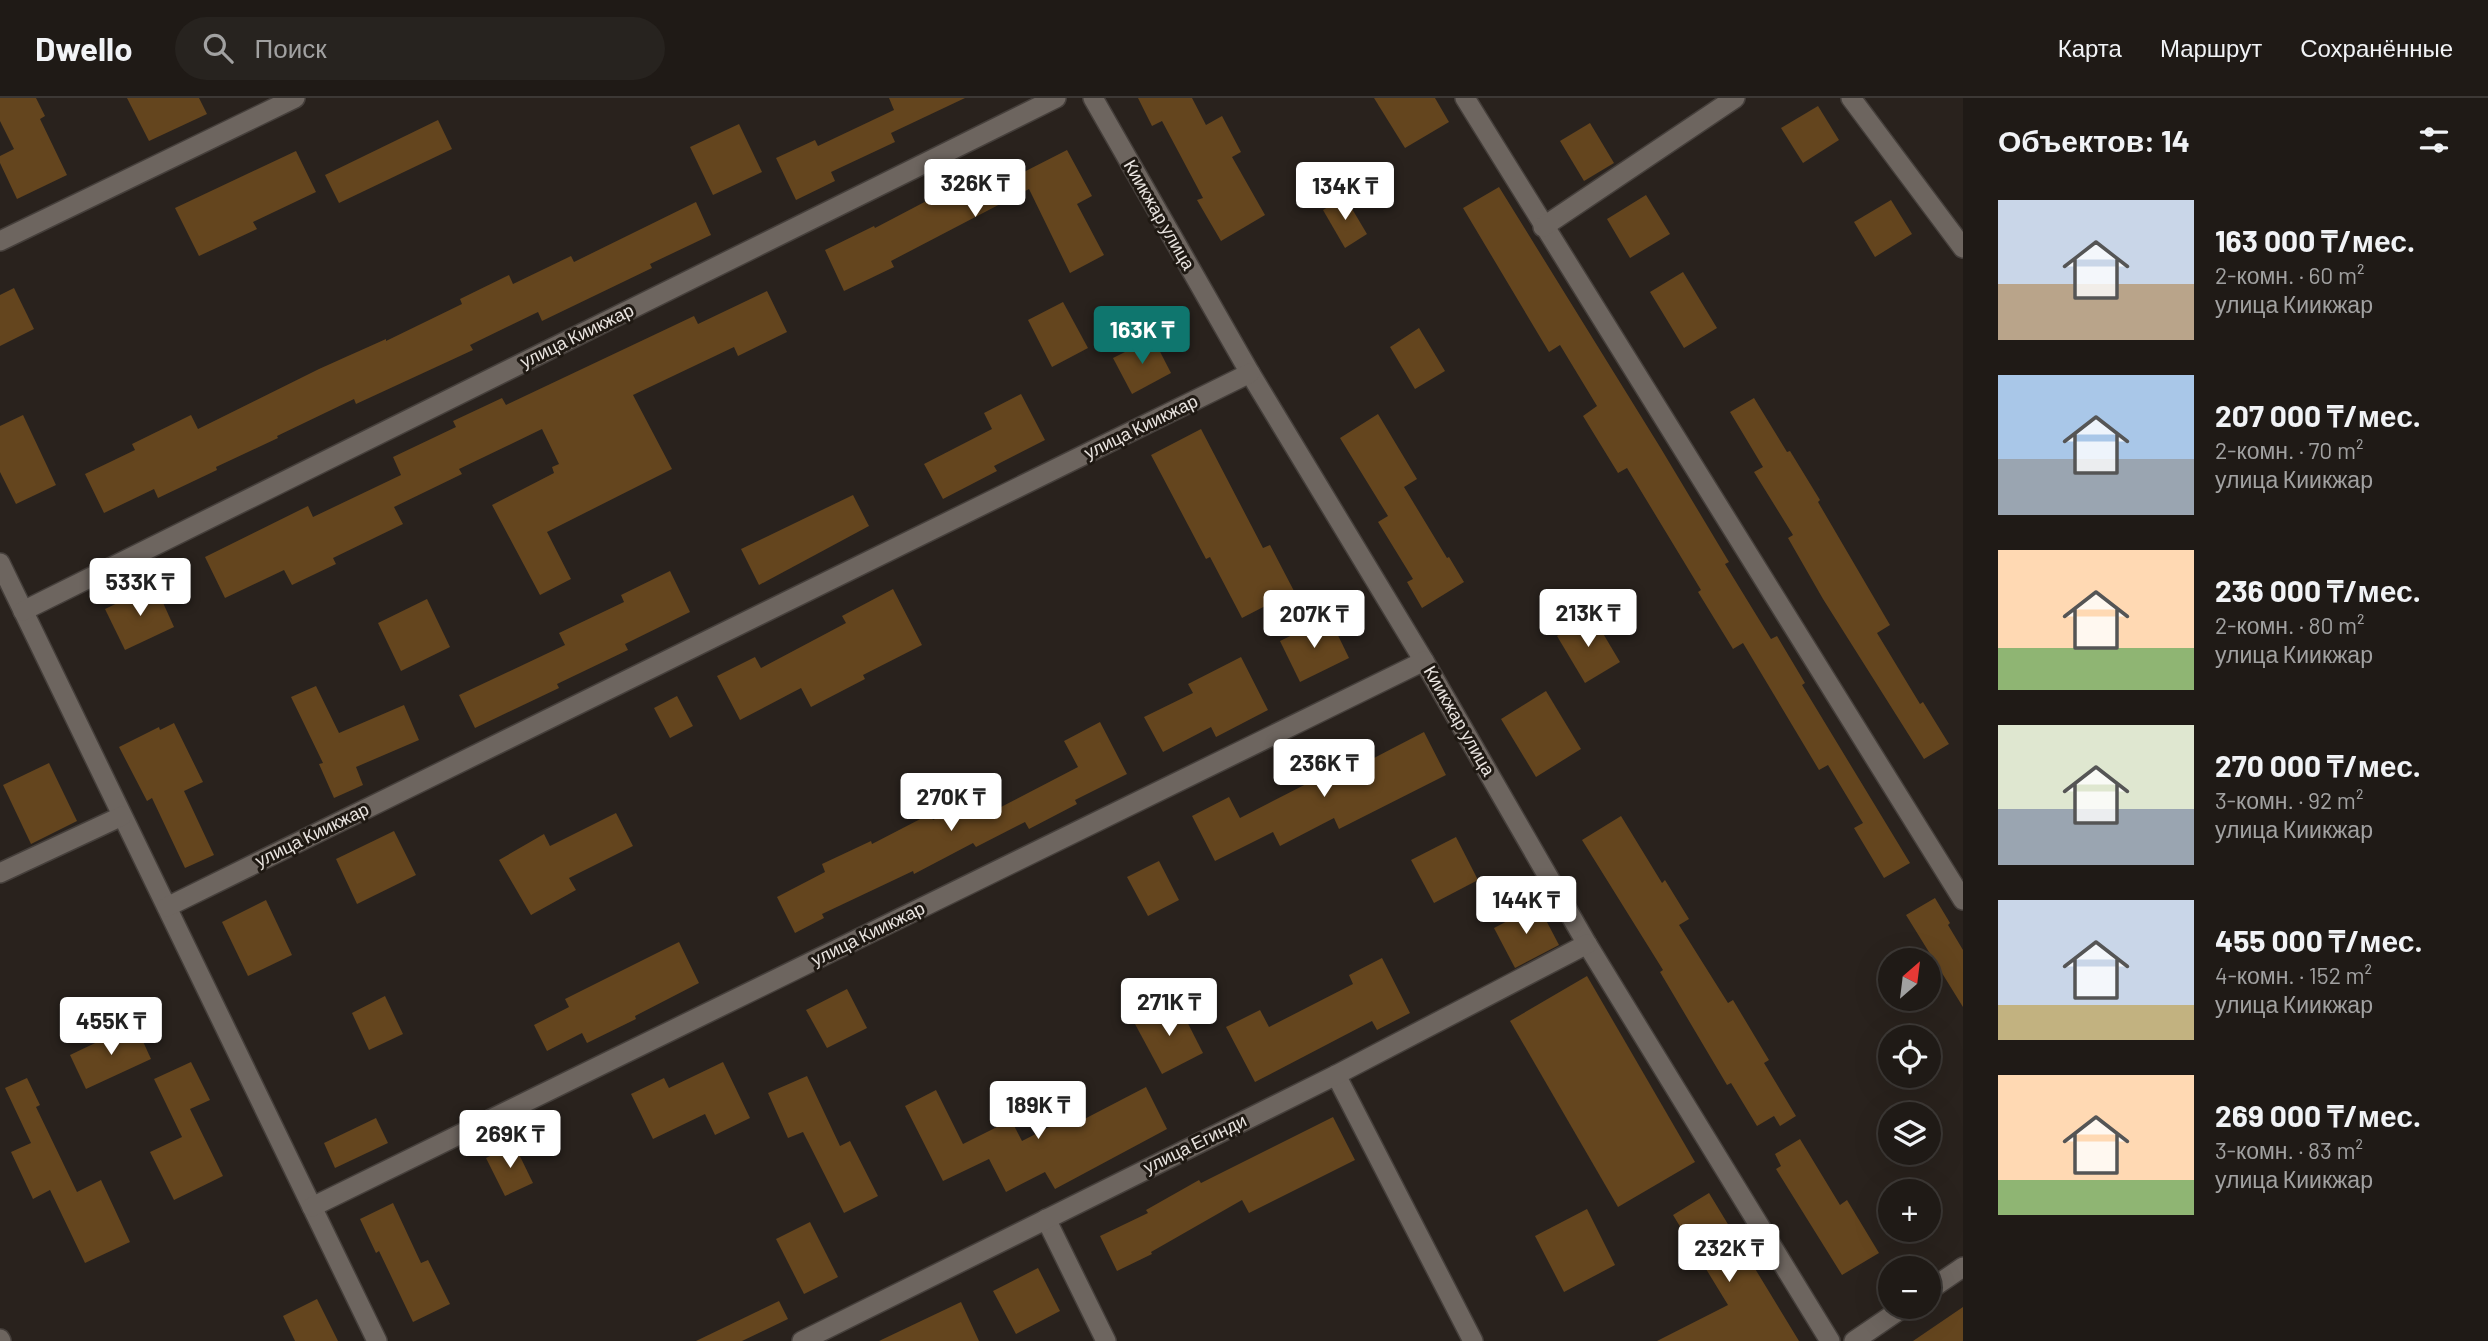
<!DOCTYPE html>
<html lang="ru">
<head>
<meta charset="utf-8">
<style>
	:root { --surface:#1f1a16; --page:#27231f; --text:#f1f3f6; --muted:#a1a1a1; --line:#3c3835; --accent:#0f766e }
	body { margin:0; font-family:Barlow,sans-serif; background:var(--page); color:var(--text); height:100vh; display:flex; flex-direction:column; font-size:26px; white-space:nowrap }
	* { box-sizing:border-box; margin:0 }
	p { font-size:23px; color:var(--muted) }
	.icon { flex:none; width:38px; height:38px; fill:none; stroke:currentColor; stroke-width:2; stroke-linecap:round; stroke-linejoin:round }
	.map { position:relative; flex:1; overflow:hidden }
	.details { display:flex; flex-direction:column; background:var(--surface); width:525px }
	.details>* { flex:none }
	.needle { width:46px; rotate:28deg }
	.fabs { position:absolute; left:1878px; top:850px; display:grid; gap:14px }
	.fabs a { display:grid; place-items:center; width:63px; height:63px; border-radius:50%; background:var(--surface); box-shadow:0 7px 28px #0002,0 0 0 2px var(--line); font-size:35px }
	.price { position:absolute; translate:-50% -60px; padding:0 16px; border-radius:7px; background:#fff; color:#222; font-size:23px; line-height:46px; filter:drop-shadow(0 2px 4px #0008) }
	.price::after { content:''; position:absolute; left:50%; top:42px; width:21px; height:16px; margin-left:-10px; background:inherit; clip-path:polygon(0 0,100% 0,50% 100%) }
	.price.selected { background:var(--accent); color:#fff }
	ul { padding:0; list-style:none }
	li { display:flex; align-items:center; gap:21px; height:175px; padding:0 35px }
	li span { display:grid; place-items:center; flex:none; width:196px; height:140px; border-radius:0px; color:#555 }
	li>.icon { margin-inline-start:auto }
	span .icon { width:84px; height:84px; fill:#fffc; stroke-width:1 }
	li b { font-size:30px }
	h2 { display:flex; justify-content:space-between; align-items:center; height:84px; padding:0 35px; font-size:30px }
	header { display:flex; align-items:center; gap:42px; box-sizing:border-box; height:98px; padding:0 35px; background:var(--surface); border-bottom:2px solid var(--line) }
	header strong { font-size:33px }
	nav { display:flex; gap:38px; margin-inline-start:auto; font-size:24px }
	.search { width:490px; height:63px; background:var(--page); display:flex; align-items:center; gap:18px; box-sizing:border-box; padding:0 24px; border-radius:38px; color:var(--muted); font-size:26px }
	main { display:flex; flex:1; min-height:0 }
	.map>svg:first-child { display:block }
	.building { fill:#64451e }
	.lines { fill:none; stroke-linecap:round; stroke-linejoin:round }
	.minor-casing { stroke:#453f3b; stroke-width:22 }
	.minor { stroke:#6d655f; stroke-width:19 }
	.labels { text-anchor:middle; stroke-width:6; stroke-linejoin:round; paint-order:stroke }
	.street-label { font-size:18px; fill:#e8e3df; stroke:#1f1913 }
</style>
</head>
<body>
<header>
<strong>Dwello</strong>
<div class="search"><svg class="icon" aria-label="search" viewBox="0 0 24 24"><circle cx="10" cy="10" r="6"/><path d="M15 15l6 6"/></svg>Поиск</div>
<nav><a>Карта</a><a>Маршрут</a><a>Сохранённые</a></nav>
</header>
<main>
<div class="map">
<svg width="1963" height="1243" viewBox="0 0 1963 1243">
	<rect width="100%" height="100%" fill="#29221d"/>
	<g class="building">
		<path d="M0,0H36L45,18L40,21L67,77L17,101L0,65V58L14,51L0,23Z"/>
		<path d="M127,0H199L207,16L149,43Z"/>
		<path d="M889,0H965L891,35L895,44L831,74L835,83L796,102L776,60L815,42L818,48L894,12Z"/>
		<path d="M1138,0H1192L1206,27L1222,18L1241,54L1232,59L1265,117L1221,143L1197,102L1203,100L1162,23L1152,28Z"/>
		<path d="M1374,0H1435L1449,24L1405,50Z"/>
		<path d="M1818,8L1839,42L1803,65L1781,30Z"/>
		<path d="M438,22L452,51L339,105L325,77Z"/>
		<path d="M1590,25L1614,65L1584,83L1560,43Z"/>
		<path d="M739,26L762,74L713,97L690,49Z"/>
		<path d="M1067,52L1092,98L1077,106L1104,157L1070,175L1029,91L891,163L894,169L844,193L825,152L874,128L875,130L995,67L1004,84Z"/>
		<path d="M296,53L316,94L253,124L257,131L199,158L175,110Z"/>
		<path d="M1499,89L1660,349L1729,464L1725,466L1771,541L1777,538L1805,585L1802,587L1910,765L1884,780L1854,730L1863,725L1828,667L1819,672L1743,545L1733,551L1698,494L1701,492L1627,370L1618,375L1583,318L1597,308L1560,247L1549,254L1463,110Z"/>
		<path d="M1646,97L1670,136L1630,160L1607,121Z"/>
		<path d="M1345,99L1367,136L1345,150L1323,112Z"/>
		<path d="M1891,102L1912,136L1875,159L1854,124Z"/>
		<path d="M696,104L711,137L650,166L652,170L542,223L538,214L470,247L473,252L356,306L354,301L277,338L278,340L216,369L217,372L158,400L154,391L104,415L85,376L135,352L132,346L191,317L198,331L319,271L386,241V243L462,206L460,201L509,177L513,186L571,158L574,164Z"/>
		<path d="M1683,174L1717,230L1684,250L1650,194Z"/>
		<path d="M14,190L34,231L0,248V197Z"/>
		<path d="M767,193L787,234L738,258L734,249L633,297L672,371L547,434L571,481L540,497L492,407L554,375L552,369L559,366L542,331L459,371L462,376L394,409L403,426L333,460L336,466L292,487L284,472L225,500L205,459L308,408L313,419L401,377L393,359L456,329L453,323L502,300L506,307L694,218L698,226Z"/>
		<path d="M1063,204L1088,250L1052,269L1028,222Z"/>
		<path d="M1419,230L1445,273L1415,291L1390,249Z"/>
		<path d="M1153,240L1171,275L1132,296L1113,260Z"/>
		<path d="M1021,296L1045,342L994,368L997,373L943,401L924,366L992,331L984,315Z"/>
		<path d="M1754,300L1787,354L1790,353L1820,402L1818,404L1890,527L1877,535L1920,606L1923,604L1949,646L1924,661L1823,501L1788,440L1793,437L1754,374L1763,369L1730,314Z"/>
		<path d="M1378,316L1417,381L1404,389L1447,460L1449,459L1464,484L1422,510L1407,484L1413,481L1378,424L1388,418L1340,340Z"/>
		<path d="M23,317L56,387L16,406L0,374V328Z"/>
		<path d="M1201,331L1263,450L1270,447L1294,493L1242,520L1210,459L1206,461L1151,357Z"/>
		<path d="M853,397L869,428L759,487L741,451Z"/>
		<path d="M670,473L690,514L625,546L628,552L557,586L559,590L475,630L459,597L565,547L559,535L624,504L621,497Z"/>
		<path d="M155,487L174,529L125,552L105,511Z"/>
		<path d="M893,491L922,547L863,577L865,581L811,609L801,590L740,622L717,578L755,559L761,570L846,525L842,518Z"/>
		<path d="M427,501L450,549L401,573L378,525Z"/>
		<path d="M1592,517L1620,564L1585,585L1557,538Z"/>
		<path d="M1329,519L1349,560L1300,584L1280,543Z"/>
		<path d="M1241,559L1268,612L1216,639L1211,629L1163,654L1144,619L1193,595L1188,586Z"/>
		<path d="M316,588L339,635L404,607L419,642L356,669L363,687L334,700L319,666L323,665L291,599Z"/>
		<path d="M1546,593L1581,651L1536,679L1501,621Z"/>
		<path d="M677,598L693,628L670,640L654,610Z"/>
		<path d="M1100,624L1127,676L1075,702L1077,706L1029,731L1025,724L976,749L973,745L914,776L913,773L822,816L824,820L795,835L777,799L825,774L822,766L871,743L872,746L930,716L933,722L992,691L1001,709L1078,669L1064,643Z"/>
		<path d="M174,625L203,684L184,693L214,757L185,770L152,700L147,703L119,649L159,629L160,632Z"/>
		<path d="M1424,634L1446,677L1339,731L1334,720L1280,748L1273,734L1215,763L1192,718L1229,699L1240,720L1314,682L1312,678L1344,661L1349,673Z"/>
		<path d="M49,665L77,723L31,746L3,687Z"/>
		<path d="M616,715L633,748L569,780L576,792L531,817L499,762L544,736L550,748Z"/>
		<path d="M1621,718L1662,785L1665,782L1689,821L1679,827L1728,905L1733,902L1769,962L1764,965L1796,1018L1780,1028L1774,1018L1757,1028L1731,985L1727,987L1660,874L1663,872L1582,742Z"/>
		<path d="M394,733L416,777L357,806L336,761Z"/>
		<path d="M1456,739L1478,782L1434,805L1411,762Z"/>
		<path d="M1159,763L1179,802L1148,818L1127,779Z"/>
		<path d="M1935,800L1950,825L1948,827L1963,852V909L1906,817Z"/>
		<path d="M266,802L292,857L248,878L222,824Z"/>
		<path d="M1538,807L1559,847L1515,870L1494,830Z"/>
		<path d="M679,844L699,885L635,918L636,921L587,945L582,935L547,953L534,927L569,909L565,901Z"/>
		<path d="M1382,860L1410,915L1377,932L1372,923L1255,984L1226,929L1260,912L1269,929L1353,886L1349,877Z"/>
		<path d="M1587,878L1695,1064L1618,1109L1510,923Z"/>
		<path d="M847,891L867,930L827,950L806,912Z"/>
		<path d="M385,898L403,936L369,952L352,915Z"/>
		<path d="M1177,904L1203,955L1162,976L1135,926Z"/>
		<path d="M135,926L151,961L86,991L70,957Z"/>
		<path d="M191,964L210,1002L190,1011L223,1078L174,1102L150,1054L182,1039L154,981Z"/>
		<path d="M723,964L750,1020L715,1037L705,1016L653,1041L631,996L664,980L669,990Z"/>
		<path d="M807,978L840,1048L850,1043L878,1098L844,1115L803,1034L788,1040L768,995Z"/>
		<path d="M27,980L40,1007L36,1009L77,1094L101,1082L130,1144L85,1165L50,1092L33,1101L11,1054L31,1045L5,990Z"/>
		<path d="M1146,989L1167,1031L1055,1091L1045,1074L1006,1094L989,1061L943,1083L905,1008L936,992L963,1046L1011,1022L1022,1043L1065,1021L1069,1029Z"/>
		<path d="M1333,1019L1355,1062L1249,1115L1242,1102L1151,1154L1152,1156L1117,1173L1100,1138L1148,1115L1146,1112L1199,1082L1201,1085Z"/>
		<path d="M376,1020L388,1045L335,1070L324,1045Z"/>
		<path d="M1800,1041L1840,1107L1847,1102L1879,1155L1842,1177L1776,1071L1781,1068L1775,1056Z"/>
		<path d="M514,1046L533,1085L505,1098L486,1060Z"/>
		<path d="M1709,1095L1799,1243H1657L1728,1207L1673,1117Z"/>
		<path d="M393,1105L421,1165L428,1162L450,1206L413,1224L379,1153L376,1155L360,1121Z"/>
		<path d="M1587,1111L1615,1167L1564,1194L1535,1138Z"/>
		<path d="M810,1124L838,1179L804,1196L776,1141Z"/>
		<path d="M1038,1170L1060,1213L1016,1236L993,1193Z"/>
		<path d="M317,1201L338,1243H295L283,1218Z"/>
		<path d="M779,1203L788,1221L742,1243H696Z"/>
		<path d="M961,1204L979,1243H879Z"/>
		<path d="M1963,1209V1243H1913Z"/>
	</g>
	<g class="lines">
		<defs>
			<g id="minor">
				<path d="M1093,0L1250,275L1424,563L1587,846L1830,1243"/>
				<path d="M1465,0L1963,802"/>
				<path d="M1851,0L1963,150"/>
				<path d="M1543,129L1735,0"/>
				<path d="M0,143L295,0"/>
				<path d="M0,465L377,1243"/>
				<path d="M23,513L1056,0"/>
				<path d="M0,775L122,718"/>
				<path d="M167,809L1250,275"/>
				<path d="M1336,977L1473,1243"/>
				<path d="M312,1109L1424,563"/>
				<path d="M1046,1121L1106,1243"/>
				<path d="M1928,1193L1963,1169"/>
				<path d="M0,1241L1,1243"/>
				<path d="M802,1243L1336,977L1587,846"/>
				<path d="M1854,1243L1904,1209"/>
			</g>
		</defs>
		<use href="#minor" class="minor-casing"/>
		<use href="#minor" class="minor"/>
	</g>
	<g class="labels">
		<g class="street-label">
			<text transform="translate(1159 117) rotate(60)" y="6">Киикжар улица</text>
			<text transform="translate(577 238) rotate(-26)" y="6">улица Киикжар</text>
			<text transform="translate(1141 329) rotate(-26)" y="6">улица Киикжар</text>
			<text transform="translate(1459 623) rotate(60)" y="6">Киикжар улица</text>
			<text transform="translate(312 737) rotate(-26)" y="6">улица Киикжар</text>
			<text transform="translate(868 836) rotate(-26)" y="6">улица Киикжар</text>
			<text transform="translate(1195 1046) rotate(-26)" y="6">улица Егинди</text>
		</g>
	</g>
</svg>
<div class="fabs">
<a><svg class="needle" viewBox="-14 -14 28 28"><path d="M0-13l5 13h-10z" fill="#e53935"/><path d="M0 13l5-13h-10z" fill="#a1a1a1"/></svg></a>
<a><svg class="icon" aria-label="locate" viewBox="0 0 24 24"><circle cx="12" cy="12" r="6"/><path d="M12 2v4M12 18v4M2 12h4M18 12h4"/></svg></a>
<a><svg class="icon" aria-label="layers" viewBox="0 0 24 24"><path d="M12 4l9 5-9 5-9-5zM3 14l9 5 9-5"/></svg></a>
<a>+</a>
<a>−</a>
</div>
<b class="price" style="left:975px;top:121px">326K ₸</b>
<b class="price" style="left:1345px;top:124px">134K ₸</b>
<b class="price selected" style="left:1142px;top:268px">163K ₸</b>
<b class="price" style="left:140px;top:520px">533K ₸</b>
<b class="price" style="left:1588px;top:551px">213K ₸</b>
<b class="price" style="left:1314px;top:552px">207K ₸</b>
<b class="price" style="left:1324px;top:701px">236K ₸</b>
<b class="price" style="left:951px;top:735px">270K ₸</b>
<b class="price" style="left:1526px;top:838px">144K ₸</b>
<b class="price" style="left:1169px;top:940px">271K ₸</b>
<b class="price" style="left:111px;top:959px">455K ₸</b>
<b class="price" style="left:1038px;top:1043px">189K ₸</b>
<b class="price" style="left:510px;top:1072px">269K ₸</b>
<b class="price" style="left:1729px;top:1186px">232K ₸</b>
</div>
<section class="details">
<h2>Объектов: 14<svg class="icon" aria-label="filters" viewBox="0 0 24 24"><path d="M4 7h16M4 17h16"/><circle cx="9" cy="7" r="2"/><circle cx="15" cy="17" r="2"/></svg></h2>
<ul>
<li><span style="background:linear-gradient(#c9d6e8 60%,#b9a48a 0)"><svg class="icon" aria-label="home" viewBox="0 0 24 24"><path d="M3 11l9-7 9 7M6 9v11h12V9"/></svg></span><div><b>163 000 ₸/мес.</b><p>2-комн. · 60 m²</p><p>улица Киикжар</p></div></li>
<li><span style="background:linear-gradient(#a9c7e8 60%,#9aa5b1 0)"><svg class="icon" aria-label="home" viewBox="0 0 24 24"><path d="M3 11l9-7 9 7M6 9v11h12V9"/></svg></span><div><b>207 000 ₸/мес.</b><p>2-комн. · 70 m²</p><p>улица Киикжар</p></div></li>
<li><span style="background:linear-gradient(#ffd9b3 70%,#8fb573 0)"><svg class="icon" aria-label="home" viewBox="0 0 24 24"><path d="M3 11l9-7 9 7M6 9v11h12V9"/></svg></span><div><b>236 000 ₸/мес.</b><p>2-комн. · 80 m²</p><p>улица Киикжар</p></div></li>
<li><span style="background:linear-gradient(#dfe7d0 60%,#9aa5b1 0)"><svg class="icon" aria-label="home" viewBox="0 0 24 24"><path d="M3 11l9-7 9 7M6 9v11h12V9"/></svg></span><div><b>270 000 ₸/мес.</b><p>3-комн. · 92 m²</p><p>улица Киикжар</p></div></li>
<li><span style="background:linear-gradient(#c9d6e8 75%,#c2b280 0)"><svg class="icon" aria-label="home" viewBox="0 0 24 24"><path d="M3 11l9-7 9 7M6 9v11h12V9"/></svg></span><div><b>455 000 ₸/мес.</b><p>4-комн. · 152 m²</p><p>улица Киикжар</p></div></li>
<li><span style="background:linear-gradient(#ffd9b3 75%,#8fb573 0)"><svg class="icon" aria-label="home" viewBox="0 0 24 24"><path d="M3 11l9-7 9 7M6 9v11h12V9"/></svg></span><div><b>269 000 ₸/мес.</b><p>3-комн. · 83 m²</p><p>улица Киикжар</p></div></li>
</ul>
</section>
</main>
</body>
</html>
